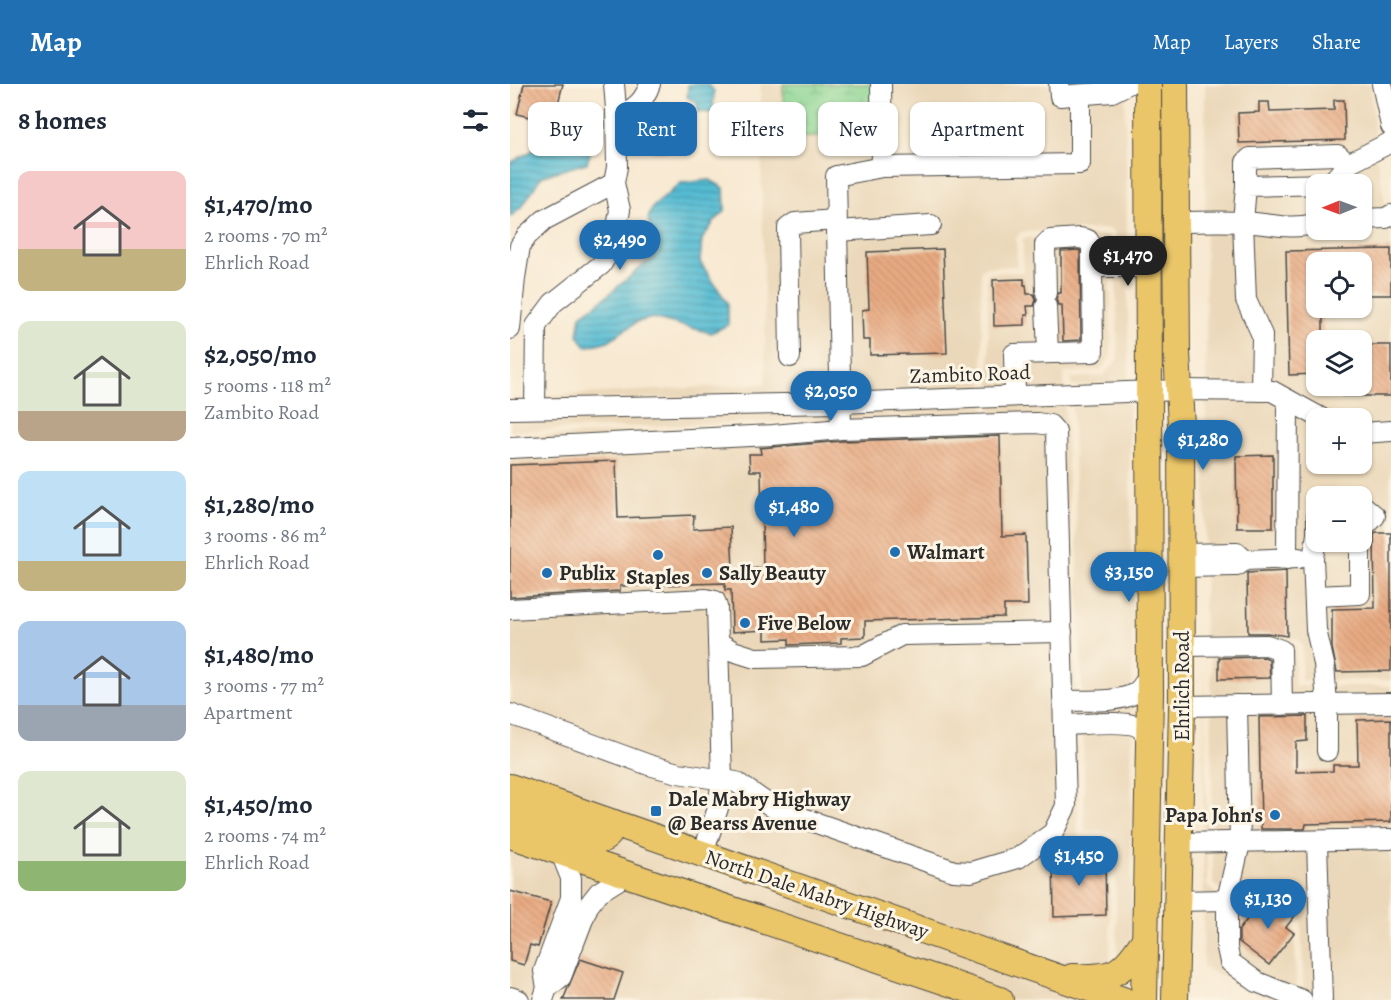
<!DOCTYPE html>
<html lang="en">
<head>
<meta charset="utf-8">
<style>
	:root { --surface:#fff; --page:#f2f2f3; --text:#1f2937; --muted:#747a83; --accent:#1f6fb2 }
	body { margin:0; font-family:Alegreya,serif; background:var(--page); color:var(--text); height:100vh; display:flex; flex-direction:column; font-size:22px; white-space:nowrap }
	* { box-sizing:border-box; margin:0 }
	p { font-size:20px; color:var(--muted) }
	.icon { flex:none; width:33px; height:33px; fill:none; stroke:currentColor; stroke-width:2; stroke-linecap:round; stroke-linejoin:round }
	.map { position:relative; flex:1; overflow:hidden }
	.side { display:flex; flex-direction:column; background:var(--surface); width:510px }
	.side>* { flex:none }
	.banner { position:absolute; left:18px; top:18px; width:570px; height:54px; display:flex; gap:12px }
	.needle { width:39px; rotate:269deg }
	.fabs { position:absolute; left:796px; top:90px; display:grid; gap:12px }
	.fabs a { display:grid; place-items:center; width:66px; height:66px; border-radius:12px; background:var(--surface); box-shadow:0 2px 4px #0004; font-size:30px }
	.price { position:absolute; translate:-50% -51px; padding:0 14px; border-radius:21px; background:var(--accent); color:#fff; font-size:20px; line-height:39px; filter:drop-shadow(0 2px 3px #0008) }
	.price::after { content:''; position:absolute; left:50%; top:36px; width:18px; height:14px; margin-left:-9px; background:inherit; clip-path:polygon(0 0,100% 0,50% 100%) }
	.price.current { background:#222; color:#fff }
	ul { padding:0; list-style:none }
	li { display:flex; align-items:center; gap:18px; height:150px; padding:0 18px }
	li span { display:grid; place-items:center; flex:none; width:168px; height:120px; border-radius:12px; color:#555 }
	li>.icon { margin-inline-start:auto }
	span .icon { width:72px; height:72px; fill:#fffc; stroke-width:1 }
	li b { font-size:26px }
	h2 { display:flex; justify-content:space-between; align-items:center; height:72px; padding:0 18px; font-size:26px }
	.pill { padding:0 21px; border-radius:12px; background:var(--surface); box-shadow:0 2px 4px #0004; font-size:21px; line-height:54px }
	.pill.current { background:var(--accent); color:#fff }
	header { display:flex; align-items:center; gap:36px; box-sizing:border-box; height:84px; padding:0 30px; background:var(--accent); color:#fff }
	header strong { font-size:28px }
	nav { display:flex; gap:33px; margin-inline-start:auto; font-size:21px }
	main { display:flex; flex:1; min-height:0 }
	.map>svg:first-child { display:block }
	.built { fill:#ebd8ba; fill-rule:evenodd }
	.wetland { fill:url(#wetland-marsh); stroke:#5a805e; stroke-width:1.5 }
	.water { fill:url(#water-rules); stroke:#40747f; stroke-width:1.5 }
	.building { fill:url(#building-back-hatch) }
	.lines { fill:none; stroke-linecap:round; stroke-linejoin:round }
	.minor-casing { stroke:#4a4844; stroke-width:22 }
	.major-casing { stroke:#4a4844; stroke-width:28 }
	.minor { stroke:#fff; stroke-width:20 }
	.major { stroke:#ebc669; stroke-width:26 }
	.poi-dot { fill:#1f6fb2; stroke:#fcf5e5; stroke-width:2 }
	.labels { text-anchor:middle; stroke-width:6; stroke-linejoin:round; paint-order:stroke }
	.street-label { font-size:21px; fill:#2b2b2b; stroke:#fcf5e5 }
	.poi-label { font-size:21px; font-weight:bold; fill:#2b2b2b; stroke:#fcf5e5; text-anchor:start }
</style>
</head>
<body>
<header>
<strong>Map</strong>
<nav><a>Map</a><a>Layers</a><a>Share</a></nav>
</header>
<main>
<section class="side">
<h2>8 homes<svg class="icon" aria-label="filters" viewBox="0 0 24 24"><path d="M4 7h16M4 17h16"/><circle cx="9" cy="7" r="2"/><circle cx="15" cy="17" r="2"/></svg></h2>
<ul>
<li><span style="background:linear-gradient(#f6c9c9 65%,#c2b280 0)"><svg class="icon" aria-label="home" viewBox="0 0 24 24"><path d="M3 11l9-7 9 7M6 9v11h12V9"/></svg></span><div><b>$1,470/mo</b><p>2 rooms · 70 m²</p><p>Ehrlich Road</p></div></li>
<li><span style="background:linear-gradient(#dfe7d0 75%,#b9a48a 0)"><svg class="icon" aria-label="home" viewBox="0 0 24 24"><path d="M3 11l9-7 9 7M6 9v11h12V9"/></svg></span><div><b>$2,050/mo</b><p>5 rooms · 118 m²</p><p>Zambito Road</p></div></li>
<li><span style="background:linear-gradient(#bfe0f5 75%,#c2b280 0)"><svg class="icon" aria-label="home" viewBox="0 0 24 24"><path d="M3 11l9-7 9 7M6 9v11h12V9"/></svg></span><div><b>$1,280/mo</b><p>3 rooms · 86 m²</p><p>Ehrlich Road</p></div></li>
<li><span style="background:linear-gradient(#a9c7e8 70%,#9aa5b1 0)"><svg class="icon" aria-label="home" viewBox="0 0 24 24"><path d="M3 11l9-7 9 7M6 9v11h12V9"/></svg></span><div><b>$1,480/mo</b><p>3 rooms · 77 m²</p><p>Apartment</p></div></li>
<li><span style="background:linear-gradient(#dfe7d0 75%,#8fb573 0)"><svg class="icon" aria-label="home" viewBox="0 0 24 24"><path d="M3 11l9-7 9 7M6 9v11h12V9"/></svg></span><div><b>$1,450/mo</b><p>2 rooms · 74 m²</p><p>Ehrlich Road</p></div></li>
</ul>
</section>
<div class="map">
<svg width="881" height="916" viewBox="0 0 881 916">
	<defs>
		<pattern id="wetland-marsh" width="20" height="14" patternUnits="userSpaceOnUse" patternTransform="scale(1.5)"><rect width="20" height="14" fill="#89d491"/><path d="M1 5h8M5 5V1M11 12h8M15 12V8" fill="none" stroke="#76b67d"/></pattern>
		<pattern id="water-rules" width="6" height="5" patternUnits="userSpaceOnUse" patternTransform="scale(1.5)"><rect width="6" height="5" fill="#55bcd3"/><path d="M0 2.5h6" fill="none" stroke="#4799ab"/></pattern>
		<pattern id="building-back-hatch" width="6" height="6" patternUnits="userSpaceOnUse" patternTransform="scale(1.5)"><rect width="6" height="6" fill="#e8aa82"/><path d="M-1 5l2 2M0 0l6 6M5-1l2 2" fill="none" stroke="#c79270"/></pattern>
	</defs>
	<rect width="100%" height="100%" fill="#fcf5e5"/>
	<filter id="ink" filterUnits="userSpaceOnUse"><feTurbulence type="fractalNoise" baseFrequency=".0167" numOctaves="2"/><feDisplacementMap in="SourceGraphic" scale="12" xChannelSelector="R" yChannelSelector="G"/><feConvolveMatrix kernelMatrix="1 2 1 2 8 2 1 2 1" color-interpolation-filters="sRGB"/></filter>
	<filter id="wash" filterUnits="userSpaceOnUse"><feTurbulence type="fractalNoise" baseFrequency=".008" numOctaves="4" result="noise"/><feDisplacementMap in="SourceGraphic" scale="24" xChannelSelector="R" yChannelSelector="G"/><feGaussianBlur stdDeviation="1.35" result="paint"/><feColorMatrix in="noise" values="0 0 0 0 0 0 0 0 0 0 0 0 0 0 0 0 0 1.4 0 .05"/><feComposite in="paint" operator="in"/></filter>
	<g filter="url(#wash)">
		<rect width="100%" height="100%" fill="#f8e9d2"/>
		<g class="built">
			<path d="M250,0H273L275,53L371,0H615L619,300L562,302L561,294L593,292L608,275L605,151L602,146L598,145L511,148L506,154L507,182L477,183L471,185L473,306L33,317V312L256,300Z"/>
			<path d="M695,0H861L865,63L877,131L881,135V340L852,341V334H826L766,302L696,299ZM807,100H852V146H807ZM807,178H852V224H807ZM807,256H852V302H807Z"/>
			<path d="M599,151L601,273L590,286L554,289L565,595L568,754H599L601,916H0V353L481,336L477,189L513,188V154Z"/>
			<path d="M696,313L760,315L807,341V380H852V356L881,354V596H791L793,561L788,555L701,553L694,557ZM807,412H852V458H807Z"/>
			<path d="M619,314L622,529L621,862L607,872L605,752L599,748H575L572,595L562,317Z"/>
			<path d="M474,320V330L0,347V332Z"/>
			<path d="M701,559L786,561L784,602H881V916H794L790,806L712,807L703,800Z"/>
			<path d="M694,579L697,802L710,813L783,812L787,916H774L693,884Z"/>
		</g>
		<path class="wetland" d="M273,0H371V54L274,53Z"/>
		<g class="water">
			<path d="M182,0H198L204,7L203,29L188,28L187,19L177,13L178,1Z"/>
			<path d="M41,56H62L81,66L77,79L32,92L11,124L0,133V79Z"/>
			<path d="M200,96L214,104L215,127L204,138L192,155L190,178L218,220V241L201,249L143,234L127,238L98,257L76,263L68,251L71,231L92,216L144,172L138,134L143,123L171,99Z"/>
		</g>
		<g id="blocks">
			<g class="building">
				<path d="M14,0H53L43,39L7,30Z"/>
				<path d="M824,16H834L835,56L729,59L728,29L749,28V18H759L760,28L824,26Z"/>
				<path d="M143,41H155V45H164V54H170V68H142Z"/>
				<path d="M433,165L437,269L360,271V256H353L352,226L359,225L357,168Z"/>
				<path d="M881,165V211H852V178H807V224H813V256H807V290L779,291L776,167Z"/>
				<path d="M570,166L571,256L553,257L552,221H548L546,215L548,209H551V167Z"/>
				<path d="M514,195V201H516L517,210H524L526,216L524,222H517L518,231H515V241L484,242L483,196Z"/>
				<path d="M852,261H881V312H832V302H852Z"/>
				<path d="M490,352L492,452L516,451L518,521H494V533L355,537V553L331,554V559L279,561V555L255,556V546L222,548L221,506H215V499L110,502V507L0,513V381L106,377L108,434L184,431L183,445L221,443L223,486L253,484L251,387H240L239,370H251L250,364L332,357Z"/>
				<path d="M763,371V444H727L726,372Z"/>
				<path d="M866,449H881V587L827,588L822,564V525L865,524L864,451Z"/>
				<path d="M776,487L777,552L757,549H738L737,489Z"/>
				<path d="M755,573L759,575L760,594L709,595V574Z"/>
				<path d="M797,632V657L786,658V688L823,687V681H848L847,636L881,635V738L796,740L795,745H751L749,633Z"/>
				<path d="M595,774L596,831L544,833L543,775Z"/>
				<path d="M0,807L41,818L28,863L20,861L14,881L0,877Z"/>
				<path d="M770,813L788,828L776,843L784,849L759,881L729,858V846L748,821L758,828Z"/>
				<path d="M70,875L113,889L104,916H53Z"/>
			</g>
		</g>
	</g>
	<g filter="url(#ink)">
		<use href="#blocks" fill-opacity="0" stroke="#4a4844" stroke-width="1.5"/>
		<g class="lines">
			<defs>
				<g id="minor">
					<path d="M549,0L550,12L602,8L618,0"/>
					<path d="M872,0L881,42"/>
					<path d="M107,34C124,24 133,20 140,0"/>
					<path d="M372,83L570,80V11"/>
					<path d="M736,102V78L740,74L828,71L838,80"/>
					<path d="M852,135L876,134L881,131"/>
					<path d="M666,138C688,138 710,137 732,138C760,139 779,147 807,139"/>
					<path d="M327,147L421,141"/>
					<path d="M536,209L535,161L540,156L570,154L578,156L582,163V183"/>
					<path d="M536,222L538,269"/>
					<path d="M0,245L5,194L10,162L17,152L34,136L104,99"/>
					<path d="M280,273L278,144L285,139L326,136"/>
					<path d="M751,307L752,251L736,216L733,138L736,102L820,100L838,80L881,58"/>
					<path d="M505,312L504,270L583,268L582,183H640"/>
					<path d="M25,324L26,242L43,219L91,181L104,160L110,126L104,99L107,83L106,25L104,0"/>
					<path d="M0,325L329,319L669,306L762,307L811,334"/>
					<path d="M852,349L881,347"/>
					<path d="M0,364L263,351L331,345"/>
					<path d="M852,421L865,432L852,446"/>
					<path d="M807,450L803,474L806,546L814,580L817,620V667"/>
					<path d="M807,450V423"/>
					<path d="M777,475L778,316"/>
					<path d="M735,476L789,474"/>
					<path d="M671,483L727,482L735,476L727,469L671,470"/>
					<path d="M805,512L850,510V458"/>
					<path d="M0,525L196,515L205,517L207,523L212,695L208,724L193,770"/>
					<path d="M208,558L223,567L245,574L352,572L392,551L552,548"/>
					<path d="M672,562L757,561L771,566L772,621"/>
					<path d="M554,617C573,616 610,619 625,609C633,604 637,595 640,586"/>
					<path d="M672,622L881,619"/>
					<path d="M0,630L139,681L168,689L226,698L264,724L444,787L461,788L508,774L543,749L556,722L546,348L540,341L527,339L331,345L326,92L372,83L371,0"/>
					<path d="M555,641C571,641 618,635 630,644C636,649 638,657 640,665"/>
					<path d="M807,758L812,916"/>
					<path d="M669,759L881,755"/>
					<path d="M717,816L730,759L727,621"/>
					<path d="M667,817L717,816V864L720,878L747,898L792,916"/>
					<path d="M37,904L51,893L78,822L89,808L116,791"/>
					<path d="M0,913L9,916"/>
					<path d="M33,916L37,904L34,887L61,814V794L51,769"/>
				</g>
				<g id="major">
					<path d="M665,0L667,269L671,341L672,622L665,916"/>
					<path d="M0,703L613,916"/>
					<path d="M0,729L88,757C98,754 101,749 104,739"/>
					<path d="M0,751L490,916"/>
					<path d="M562,893C604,894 612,891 635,855"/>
					<path d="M634,916L640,610L638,0"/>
				</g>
			</defs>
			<use href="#minor" class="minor-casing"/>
			<use href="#major" class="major-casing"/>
			<use href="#minor" class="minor"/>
			<use href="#major" class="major"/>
		</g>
	</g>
	<g class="poi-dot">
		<circle cx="385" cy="468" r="6"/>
		<circle cx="148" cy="471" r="6"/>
		<circle cx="37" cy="489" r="6"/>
		<circle cx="197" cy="489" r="6"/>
		<circle cx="235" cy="539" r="6"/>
		<rect x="140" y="721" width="12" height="12" rx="3"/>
		<circle cx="765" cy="731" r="6"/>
	</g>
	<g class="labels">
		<g class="street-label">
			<text transform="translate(460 290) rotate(-2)" y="7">Zambito Road</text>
			<text transform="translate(672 602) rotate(-90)" y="7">Ehrlich Road</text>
			<text transform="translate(307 810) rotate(19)" y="7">North Dale Mabry Highway</text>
		</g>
		<g class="poi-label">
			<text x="397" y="475">Walmart</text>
			<text x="49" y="496">Publix</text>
			<text x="209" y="496">Sally Beauty</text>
			<text x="148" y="500" text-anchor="middle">Staples</text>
			<text x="247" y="546">Five Below</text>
			<text x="158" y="722">Dale Mabry Highway<tspan x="158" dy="24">@ Bearss Avenue</tspan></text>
			<text x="753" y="738" text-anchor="end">Papa John's</text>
		</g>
	</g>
</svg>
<div class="fabs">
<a><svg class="needle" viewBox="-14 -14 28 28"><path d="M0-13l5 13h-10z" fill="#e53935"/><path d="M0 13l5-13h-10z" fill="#747a83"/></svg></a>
<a><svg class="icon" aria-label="locate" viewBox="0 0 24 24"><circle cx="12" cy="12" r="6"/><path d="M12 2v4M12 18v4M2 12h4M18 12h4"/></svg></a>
<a><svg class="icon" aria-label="layers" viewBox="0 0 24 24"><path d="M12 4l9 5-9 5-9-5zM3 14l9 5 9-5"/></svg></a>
<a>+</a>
<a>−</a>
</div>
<b class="price" style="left:110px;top:187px">$2,490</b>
<b class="price current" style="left:618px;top:203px">$1,470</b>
<b class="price" style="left:321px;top:338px">$2,050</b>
<b class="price" style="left:693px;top:387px">$1,280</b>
<b class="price" style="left:284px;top:454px">$1,480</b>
<b class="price" style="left:619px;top:519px">$3,150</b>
<b class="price" style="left:569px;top:803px">$1,450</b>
<b class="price" style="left:758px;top:846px">$1,130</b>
<div class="banner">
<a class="pill">Buy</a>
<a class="pill current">Rent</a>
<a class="pill">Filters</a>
<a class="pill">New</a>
<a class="pill">Apartment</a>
</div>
</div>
</main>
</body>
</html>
